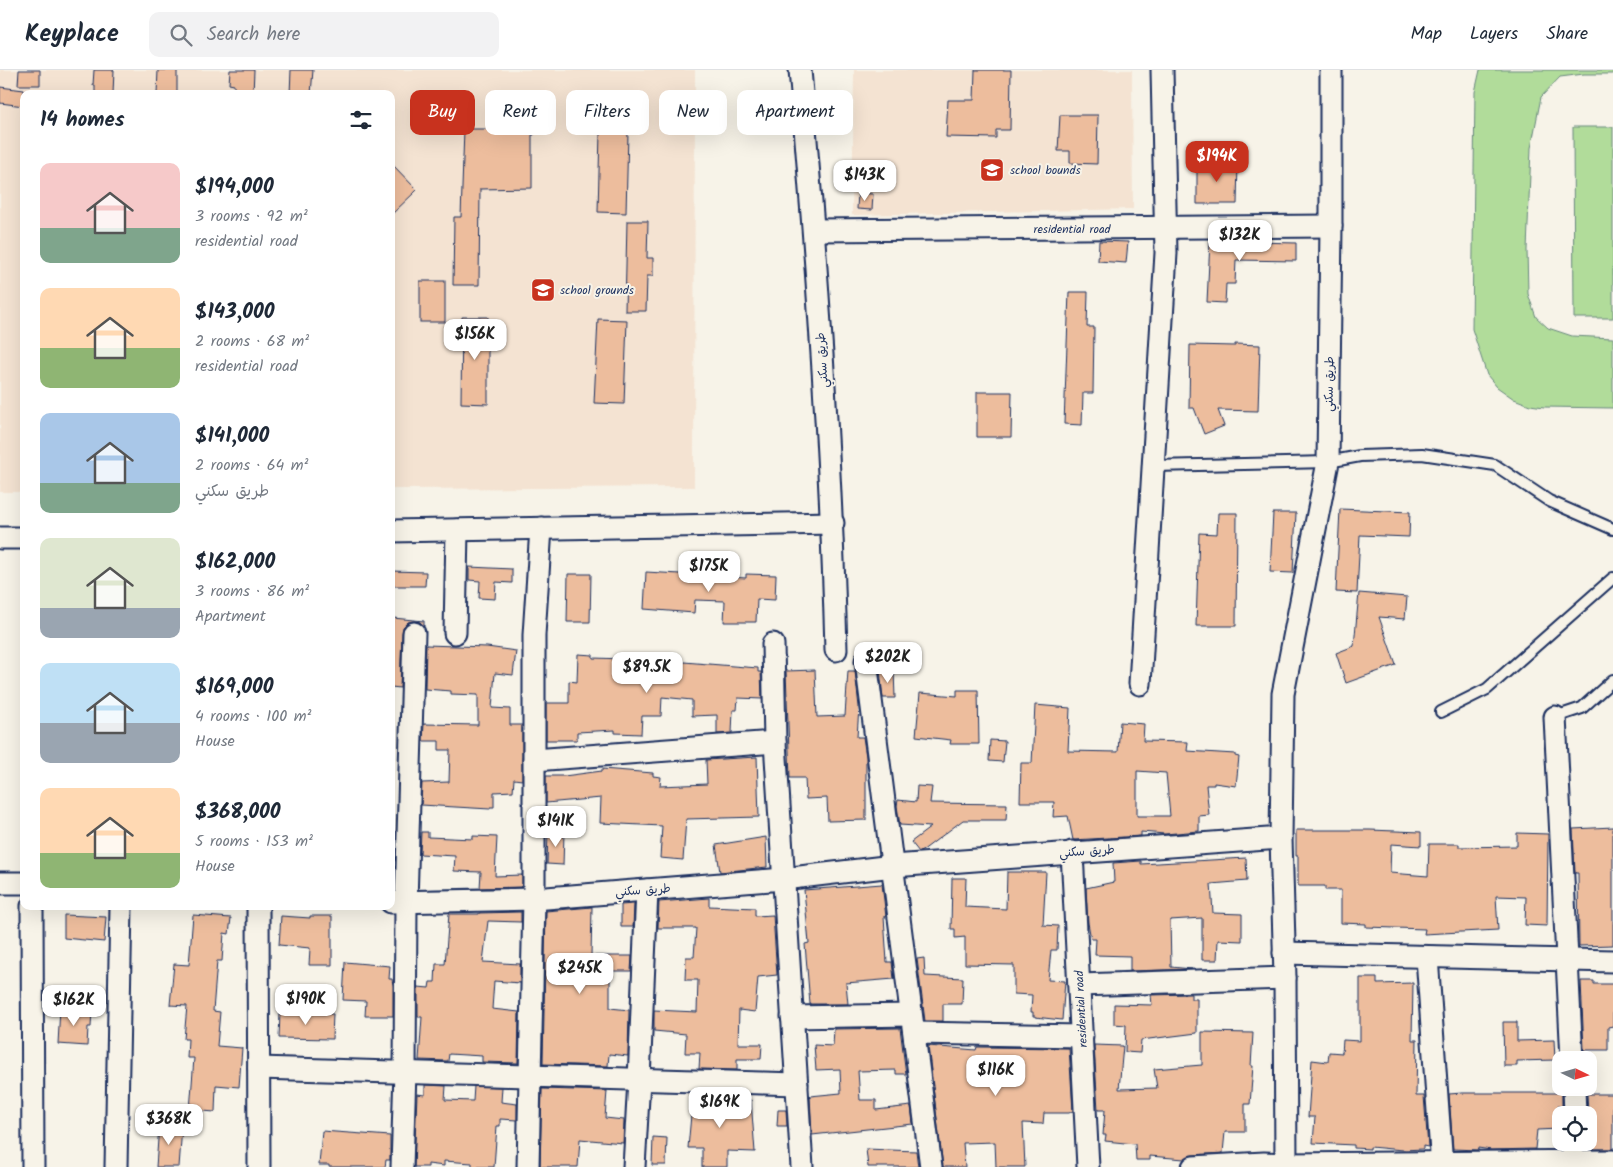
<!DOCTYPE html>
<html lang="en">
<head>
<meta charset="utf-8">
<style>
	:root { --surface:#fff; --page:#f2f2f3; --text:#1f2937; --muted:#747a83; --line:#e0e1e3; --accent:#c8321e }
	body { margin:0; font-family:Kalam,"Playpen Sans Arabic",sans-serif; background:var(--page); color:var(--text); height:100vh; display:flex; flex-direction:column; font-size:19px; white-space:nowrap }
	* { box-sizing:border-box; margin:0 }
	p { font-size:16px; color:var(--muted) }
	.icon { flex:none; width:28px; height:28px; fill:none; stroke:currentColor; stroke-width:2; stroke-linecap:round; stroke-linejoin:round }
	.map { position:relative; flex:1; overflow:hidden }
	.sheet { position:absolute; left:20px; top:20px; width:375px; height:820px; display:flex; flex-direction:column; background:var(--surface); border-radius:10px; box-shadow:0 5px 20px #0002 }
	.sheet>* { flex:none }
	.top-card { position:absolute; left:410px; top:20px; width:475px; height:45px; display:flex; gap:10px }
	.needle { width:32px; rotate:95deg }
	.tools { position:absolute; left:1552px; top:981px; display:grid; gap:10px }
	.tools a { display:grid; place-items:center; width:45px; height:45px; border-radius:10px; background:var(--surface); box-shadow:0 5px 20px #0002; font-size:25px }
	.price { position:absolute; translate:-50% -42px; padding:0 11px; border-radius:10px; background:#fff; color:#222; font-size:16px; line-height:32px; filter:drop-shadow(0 1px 2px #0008) }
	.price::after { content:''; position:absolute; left:50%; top:30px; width:15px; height:11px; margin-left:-8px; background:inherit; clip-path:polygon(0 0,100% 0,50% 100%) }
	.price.on { background:var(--accent); color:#fff }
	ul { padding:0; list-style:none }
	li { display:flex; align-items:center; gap:15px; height:125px; padding:0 20px }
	li span { display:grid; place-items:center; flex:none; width:140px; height:100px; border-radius:10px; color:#555 }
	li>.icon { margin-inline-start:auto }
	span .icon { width:60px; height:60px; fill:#fffc; stroke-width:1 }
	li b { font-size:21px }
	h2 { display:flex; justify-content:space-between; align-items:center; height:60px; padding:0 20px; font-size:21px }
	.chip { padding:0 18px; border-radius:10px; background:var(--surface); box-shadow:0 5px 20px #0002; font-size:18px; line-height:45px }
	.chip.on { background:var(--accent); color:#fff }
	header { display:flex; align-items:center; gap:30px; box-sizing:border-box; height:70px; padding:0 25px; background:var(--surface); border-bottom:1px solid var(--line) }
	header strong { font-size:24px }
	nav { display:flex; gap:28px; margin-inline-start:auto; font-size:18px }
	.search { width:350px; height:45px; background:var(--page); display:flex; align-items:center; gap:12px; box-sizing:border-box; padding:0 18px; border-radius:10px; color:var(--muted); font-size:19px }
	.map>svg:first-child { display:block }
	.built { fill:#f4e3d2 }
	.green { fill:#b1dc9a; stroke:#66867c }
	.building { fill:#edbd9d; stroke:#1b2f5e; fill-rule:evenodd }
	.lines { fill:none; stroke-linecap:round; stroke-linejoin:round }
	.lane-casing { stroke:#1b2f5e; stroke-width:14 }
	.street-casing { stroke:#1b2f5e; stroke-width:25 }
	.lane { stroke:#f7f3e8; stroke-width:10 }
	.street { stroke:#f7f3e8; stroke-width:21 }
	.labels { text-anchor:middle; stroke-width:4; stroke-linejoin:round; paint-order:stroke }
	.poi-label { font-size:12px; fill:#1b2f5e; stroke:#f7f3e8; text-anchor:start }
	.street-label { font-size:12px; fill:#1b2f5e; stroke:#f7f3e8 }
</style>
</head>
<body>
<header>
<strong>Keyplace</strong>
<div class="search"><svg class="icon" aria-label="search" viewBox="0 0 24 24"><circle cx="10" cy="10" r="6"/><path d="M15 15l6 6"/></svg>Search here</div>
<nav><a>Map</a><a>Layers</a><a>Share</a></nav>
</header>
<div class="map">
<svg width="1613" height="1097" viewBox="0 0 1613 1097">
	<rect width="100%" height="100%" fill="#f7f3e8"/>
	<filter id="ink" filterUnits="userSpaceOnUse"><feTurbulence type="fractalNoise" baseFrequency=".02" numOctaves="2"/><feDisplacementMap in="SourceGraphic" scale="10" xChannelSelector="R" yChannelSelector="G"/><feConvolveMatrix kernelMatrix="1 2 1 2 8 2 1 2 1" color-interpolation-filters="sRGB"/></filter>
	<g filter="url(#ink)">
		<g class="built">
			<path d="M0,0H695L694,417L391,419V24H24V422H0Z"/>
			<path d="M854,0H1132L1133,139L852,145Z"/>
		</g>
		<g class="green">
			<path d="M1480,0H1613V4H1584L1560,7L1541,27L1531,78L1527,180L1528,224L1536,247L1548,258L1572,266L1613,268V338L1544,337L1530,335L1514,329L1497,317L1487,305L1472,259L1475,22Z"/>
			<path d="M1613,57V248H1574L1573,57Z"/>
		</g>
		<g class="building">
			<path d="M19,0H40V15H18Z"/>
			<path d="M94,0H114L113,24H95V15H93Z"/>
			<path d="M158,0H177V24H157Z"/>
			<path d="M230,0H254L253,24H234V15L229,14Z"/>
			<path d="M291,0H313L311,24H290Z"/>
			<path d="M975,0H1011L1010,60H996V68L946,67L948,30H974Z"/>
			<path d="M0,17L24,20V36L0,33Z"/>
			<path d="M1060,45H1098L1097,94L1070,93V81H1058Z"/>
			<path d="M492,46H534V65H532V118L480,119L479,215H453L454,147H461L464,59H492Z"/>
			<path d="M600,62L628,63L626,143L598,142Z"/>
			<path d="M1197,92H1238L1237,134H1197Z"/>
			<path d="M391,93L417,120L391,145Z"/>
			<path d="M858,123L873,124L872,140L857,139Z"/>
			<path d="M627,151H648L647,188H653V206H647L646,241H625Z"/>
			<path d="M1099,171L1128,172L1126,193L1098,191Z"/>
			<path d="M1210,171L1296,173V191L1236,190L1235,214H1226L1225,233L1207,232Z"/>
			<rect x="420" y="211" width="25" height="41"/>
			<path d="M1069,222H1088L1087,257H1094L1093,323H1083L1082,355L1064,354Z"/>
			<path d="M462,247H488V334L461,333Z"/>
			<path d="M598,249L627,250L624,334L594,333Z"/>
			<path d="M1235,274L1260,275L1258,341L1218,340L1224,356L1204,364L1194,338H1189L1190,275L1235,276Z"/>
			<path d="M977,322H1012L1011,367H977Z"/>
			<path d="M1340,439L1410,442L1409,467L1360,465L1357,523L1336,522Z"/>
			<path d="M1218,443H1237L1236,556H1196L1199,463L1217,464Z"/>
			<path d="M1273,443H1296L1293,503L1270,502Z"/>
			<path d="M469,497L512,499V513L496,512L495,529L479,528L480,511L469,510Z"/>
			<path d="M391,501L426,502L425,516H391Z"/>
			<path d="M646,502L746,508V504L776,505L775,530L757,529L756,552H724L725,531L695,530L694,543L644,539Z"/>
			<path d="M568,504H591L590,552H567Z"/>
			<path d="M1359,523L1407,527L1405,549L1379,547L1396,595L1346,613L1336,583L1354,576Z"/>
			<path d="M393,548L424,551V556L420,552L414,551L408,552L403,557L402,563L400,618L391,617V568Z"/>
			<path d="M426,575L487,577L516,581L513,605L495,603L492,638L510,639V655H522V710L514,709L513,721L494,722V737H490V739L421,735L422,713L449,712L450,680H439V671H423L424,654L478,655V625L451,624V621L425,619Z"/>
			<path d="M578,584L593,585V588L659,590L758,598V602H761L762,629L738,628L737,640H733L732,663L717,664V645L692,646V630L662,627L661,646H642L641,664L615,663V660L577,662V670H546V633H569V611L577,612Z"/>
			<path d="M815,600L817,647L845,646L848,601H855L859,637L857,667H863L866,687V750L828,751L827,728L806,729L805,708H790L786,601Z"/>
			<path d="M880,600H894L895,628H883Z"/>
			<path d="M957,620H978L979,674H950L951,670L916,666L920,623L957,626Z"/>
			<path d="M1035,635L1070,638L1068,681L1118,682L1120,652L1144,654L1143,671L1188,672L1187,681L1235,684V686L1239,687L1236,716L1214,713V715H1206L1209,745L1199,746V761L1165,764L1141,762V766L1073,770L1068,746L1053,747L1054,732H1020L1021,693H1032ZM1137,701L1166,703L1170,746H1137Z"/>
			<path d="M990,670L1005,671L1003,692L989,691Z"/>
			<path d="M757,687L759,747L686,749L683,790L660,788L662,756L600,753L601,728L546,733V706H564L602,701V699L653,703V706L661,707L660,716L707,714L706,690Z"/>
			<path d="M917,716L932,717L930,733L1007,734L1006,750H963L922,781L919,782L911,772L931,757L900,755L897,736L898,730L916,732Z"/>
			<path d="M1613,757V875L1579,876L1578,803H1575L1573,759Z"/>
			<path d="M1296,760H1370L1421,762V776L1391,774L1390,803L1428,806L1429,774H1459V777L1517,776V763L1548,764L1547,856L1525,855L1526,827L1496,826L1498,860L1424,864L1425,859L1366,857V854L1341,853V820H1325V816H1298V786H1296Z"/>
			<path d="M421,762H428V767L473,769V766L497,767L495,806L522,805V817L480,818L481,802L454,801L455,786L420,784Z"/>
			<path d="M548,762L564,763L563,795L547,794Z"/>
			<path d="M766,767L767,797L720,802L716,775Z"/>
			<path d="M1246,788L1247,811L1211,814L1213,843L1242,844V871L1218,870L1217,890H1202V848L1170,850L1171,897L1192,899L1130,901V886L1095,885L1096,869H1091L1088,853L1086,818L1114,812L1113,793L1141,791V794Z"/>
			<path d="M1007,802H1046L1043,855L1058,856L1057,880H1051L1048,910L1065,911L1062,950L1035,947V946H1033V942H1031L1032,925L1014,924V895L965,894V867L955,868V859H951L952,808H966L965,837L1006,839Z"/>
			<path d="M882,814L886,847H884L887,892H892L894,909L846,913L848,934H810L805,874L809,873L804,820Z"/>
			<path d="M709,828V836L755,838V846L773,845L777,905L758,907L755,942L739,940L738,974H762L761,989H737V1000L699,999L700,983H685L686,964L654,961V940L697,942L698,910H685L686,887H694L696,858H658L659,832Z"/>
			<path d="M634,834L633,857H621V835Z"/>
			<path d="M592,837L591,886H632L631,901H610V938L629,940L628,986L609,984L608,996L543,994L546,841Z"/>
			<path d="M521,842V852L488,851L483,892L520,894V913L494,911L492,939L519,942L518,993L482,992V986L449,984L448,991L419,990L422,947H418V917L429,918L430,912H435L436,894H445L449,844H479V843Z"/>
			<path d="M64,845L106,847L104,872L64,868Z"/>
			<path d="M193,845L231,848L229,864L224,863L222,891H217L213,941L220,942L217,976L242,978L239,1017L216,1015L215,1042L190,1040L194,988H187L188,969H184L187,936L170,935L174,894L189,895Z"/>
			<path d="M281,846L310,848V846H332V895H309L310,878L279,875Z"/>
			<path d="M924,888L925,906L963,908L962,934H943V951H925L917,889Z"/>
			<path d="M345,892L390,896L389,909H392L393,916V946H365L366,931L343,930Z"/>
			<path d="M1360,908H1377V914L1413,913L1412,970H1417L1416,1026H1424L1428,1077L1423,1076V1079L1403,1080L1370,1077V1079L1354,1078V1075L1313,1073L1315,1047H1308L1312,990L1328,992L1329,982L1342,983L1343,970L1360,971Z"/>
			<path d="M1581,911H1594V914H1613V956L1608,957V980H1584Z"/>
			<path d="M1191,924V929H1197V963L1141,970L1140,983L1125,982L1126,955L1114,954V934L1152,935L1151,925Z"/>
			<path d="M60,938L92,940L91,957H88L87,976L58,974Z"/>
			<path d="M280,943L333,944L332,969L279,968Z"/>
			<path d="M1503,952H1517V971L1554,970L1555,990L1517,991V996H1504Z"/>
			<path d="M900,958L906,1004H896V1000L858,1001L860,1030H876V1040L911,1036L913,1054L812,1065L810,1026L841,1023L840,999L816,1000L814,975L833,976L834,959Z"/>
			<path d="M1202,962L1253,963L1251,996H1253L1250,1034H1245V1062H1225L1223,1083L1192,1085L1184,1089L1150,1086V1090H1136L1135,1074L1105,1071L1106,1065H1103L1105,1040H1098L1094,975L1123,976L1119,1019L1157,1018L1154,999L1202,995Z"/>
			<path d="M928,976L976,980L977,977L1069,978L1073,1041L1069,1043H1044L1043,1054L1023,1053L1025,1097H996L995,1072L963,1073L965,1097H943Z"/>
			<path d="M425,1015L446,1016L445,1030L473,1031L474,1016L502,1017L501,1032L517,1034V1050L500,1049V1056H497L494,1097H472V1093L444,1091V1096L428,1094V1097H414L417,1024L425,1025Z"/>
			<path d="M542,1019L607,1021L605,1048L624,1050L623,1073L580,1069L578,1097H540Z"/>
			<path d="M693,1023L712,1024L711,1033L751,1030L755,1082L727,1081V1097H702V1078H688Z"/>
			<path d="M1462,1023H1562V1037L1558,1036L1559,1059L1537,1060L1535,1079L1491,1080L1478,1078V1080L1453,1079L1449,1024Z"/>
			<path d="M1587,1024H1613V1079H1590Z"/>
			<path d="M778,1040H786L787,1056H777Z"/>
			<path d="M159,1055L182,1057L179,1097H156Z"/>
			<path d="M322,1061L390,1066V1090H386L385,1097H329V1095H319Z"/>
			<path d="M653,1067L667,1068L666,1095H652Z"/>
			<path d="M866,1079L916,1081L918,1097H868Z"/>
		</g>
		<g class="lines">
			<defs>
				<g id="lane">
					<path d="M1153,396L1328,392L1360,386L1422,384L1495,395L1549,431L1613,459"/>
					<path d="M1441,642L1487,619L1613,508"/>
					<path d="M1555,647L1582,638L1613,610"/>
				</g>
				<g id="street">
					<path d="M800,0C817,193 831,386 836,580"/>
					<path d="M814,160L1331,156"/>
					<path d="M391,461L833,453"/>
					<path d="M0,468H24"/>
					<path d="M455,563L457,460"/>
					<path d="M773,574L775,672L802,1097"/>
					<path d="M866,591L931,1097"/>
					<path d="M1140,614L1166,183L1162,0"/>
					<path d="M1555,647L1572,990"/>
					<path d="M534,690L775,672"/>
					<path d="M1072,782L1088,1097"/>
					<path d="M0,813H24"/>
					<path d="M391,832L534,829L783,809L893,796L1281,768"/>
					<path d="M32,836L33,1097"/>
					<path d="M258,836L259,1097"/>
					<path d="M1284,883L1613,891"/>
					<path d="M1427,887L1442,1097"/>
					<path d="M1080,915L1285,908"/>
					<path d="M792,947L911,945"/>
					<path d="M915,963L1082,966"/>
					<path d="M259,998C438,1002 617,1009 797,1014"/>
					<path d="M1574,1018L1575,1045"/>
					<path d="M116,1097L121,836"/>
					<path d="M402,1097L405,1001L406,833L414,563"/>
					<path d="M528,1097L534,829V565L541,458"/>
					<path d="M634,1097L639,1010L647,820"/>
					<path d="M1193,1097L1264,1093L1286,1094L1613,1091"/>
					<path d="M1286,1097L1285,908L1281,768L1283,624L1328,392L1331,156V0"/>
				</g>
			</defs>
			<use href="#lane" class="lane-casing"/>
			<use href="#street" class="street-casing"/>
			<use href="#lane" class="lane"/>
			<use href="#street" class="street"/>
		</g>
	</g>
	<defs>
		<symbol id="school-square" viewBox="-11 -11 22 22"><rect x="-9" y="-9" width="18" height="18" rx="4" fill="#c8321e" stroke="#f7f3e8"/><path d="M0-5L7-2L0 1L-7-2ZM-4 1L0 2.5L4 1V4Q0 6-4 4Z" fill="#fff"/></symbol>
	</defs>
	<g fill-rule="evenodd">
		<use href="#school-square" x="978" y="86" width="28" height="28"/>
		<use href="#school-square" x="529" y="206" width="28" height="28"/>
	</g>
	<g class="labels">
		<g class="poi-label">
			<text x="1010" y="104">school bounds</text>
			<text x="560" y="224">school grounds</text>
		</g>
		<g class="street-label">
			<text x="1072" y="163">residential road</text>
			<text transform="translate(822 290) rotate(-94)" y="4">طريق سكني</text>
			<text transform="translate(1329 314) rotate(-89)" y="4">طريق سكني</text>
			<text transform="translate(1087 781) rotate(-4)" y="4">طريق سكني</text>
			<text transform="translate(643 820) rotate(-4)" y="4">طريق سكني</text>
			<text transform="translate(1081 939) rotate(-93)" y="4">residential road</text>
		</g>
	</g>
</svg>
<div class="tools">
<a><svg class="needle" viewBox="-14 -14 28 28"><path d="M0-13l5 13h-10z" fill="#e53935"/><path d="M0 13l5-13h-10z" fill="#747a83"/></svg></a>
<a><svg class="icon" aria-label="locate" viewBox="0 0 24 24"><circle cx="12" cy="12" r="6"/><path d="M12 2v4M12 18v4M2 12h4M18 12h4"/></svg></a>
</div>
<b class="price on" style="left:1217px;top:113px">$194K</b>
<b class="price" style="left:865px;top:132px">$143K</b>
<b class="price" style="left:1240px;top:192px">$132K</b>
<b class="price" style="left:475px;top:291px">$156K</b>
<b class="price" style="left:709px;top:523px">$175K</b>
<b class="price" style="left:888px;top:614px">$202K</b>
<b class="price" style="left:647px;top:624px">$89.5K</b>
<b class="price" style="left:556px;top:778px">$141K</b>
<b class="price" style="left:580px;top:925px">$245K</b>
<b class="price" style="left:306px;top:956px">$190K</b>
<b class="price" style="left:74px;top:957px">$162K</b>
<b class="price" style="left:996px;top:1027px">$116K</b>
<b class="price" style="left:720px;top:1059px">$169K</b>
<b class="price" style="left:169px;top:1076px">$368K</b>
<div class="top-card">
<a class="chip on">Buy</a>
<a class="chip">Rent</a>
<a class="chip">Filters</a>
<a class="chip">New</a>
<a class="chip">Apartment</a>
</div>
<section class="sheet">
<h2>14 homes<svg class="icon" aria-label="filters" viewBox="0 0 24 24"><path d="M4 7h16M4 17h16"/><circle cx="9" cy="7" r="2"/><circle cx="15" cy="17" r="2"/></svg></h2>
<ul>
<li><span style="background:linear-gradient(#f6c9c9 65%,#7fa58c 0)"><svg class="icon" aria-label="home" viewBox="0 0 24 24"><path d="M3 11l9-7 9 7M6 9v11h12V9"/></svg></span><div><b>$194,000</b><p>3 rooms · 92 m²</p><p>residential road</p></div></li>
<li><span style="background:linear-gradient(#ffd9b3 60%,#8fb573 0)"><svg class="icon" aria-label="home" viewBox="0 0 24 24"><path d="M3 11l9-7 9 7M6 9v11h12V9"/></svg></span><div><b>$143,000</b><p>2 rooms · 68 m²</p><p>residential road</p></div></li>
<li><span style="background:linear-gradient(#a9c7e8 70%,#7fa58c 0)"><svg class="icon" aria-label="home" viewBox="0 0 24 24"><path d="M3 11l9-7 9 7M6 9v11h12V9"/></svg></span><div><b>$141,000</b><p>2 rooms · 64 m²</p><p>طريق سكني</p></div></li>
<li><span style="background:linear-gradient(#dfe7d0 70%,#9aa5b1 0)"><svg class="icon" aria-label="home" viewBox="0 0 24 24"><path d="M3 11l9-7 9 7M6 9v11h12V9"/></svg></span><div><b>$162,000</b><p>3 rooms · 86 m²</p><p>Apartment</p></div></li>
<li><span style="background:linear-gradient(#bfe0f5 60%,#9aa5b1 0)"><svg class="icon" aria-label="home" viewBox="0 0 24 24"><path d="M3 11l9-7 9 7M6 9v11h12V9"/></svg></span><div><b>$169,000</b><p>4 rooms · 100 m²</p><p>House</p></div></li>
<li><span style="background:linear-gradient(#ffd9b3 65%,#8fb573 0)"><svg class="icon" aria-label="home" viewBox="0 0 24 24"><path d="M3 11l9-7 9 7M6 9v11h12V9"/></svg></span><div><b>$368,000</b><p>5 rooms · 153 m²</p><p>House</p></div></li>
</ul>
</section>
</div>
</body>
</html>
